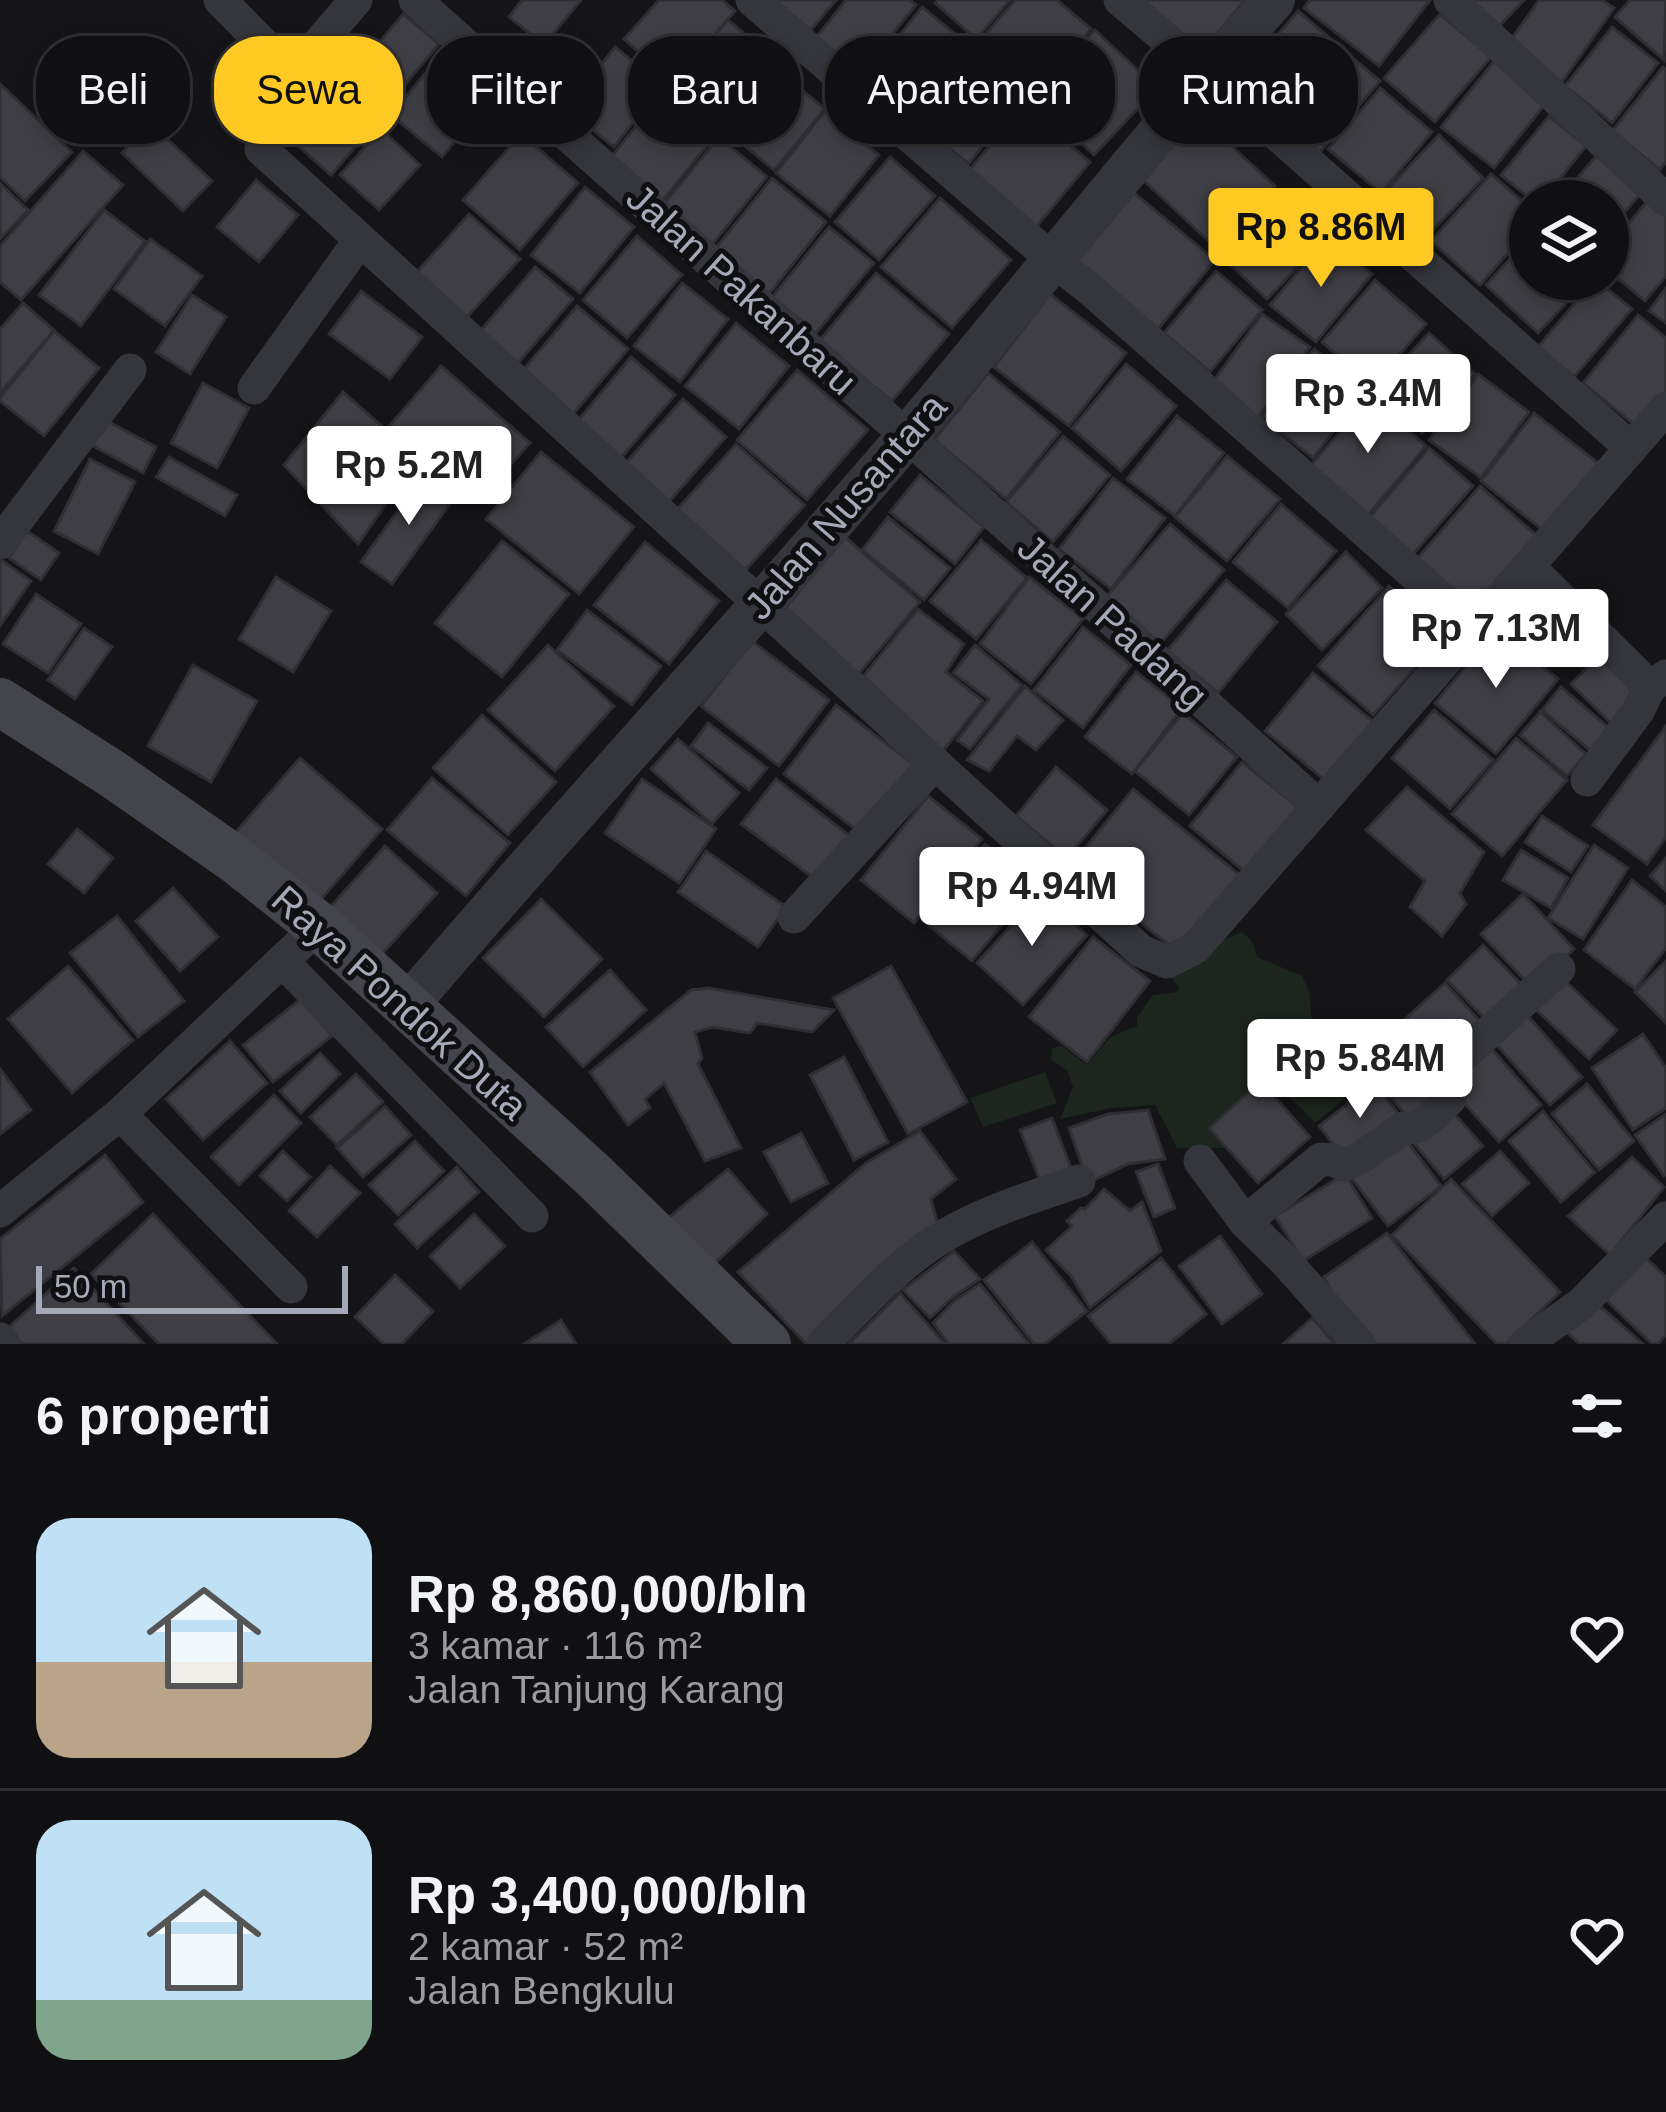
<!DOCTYPE html>
<html lang="id">
<head>
<meta charset="utf-8">
<style>
	:root { --surface:#100f11; --page:#19181a; --text:#f1f3f6; --muted:#9c9c9f; --line:#302f31; --accent:#ffc924 }
	body { margin:0; font-family:Helvetica,sans-serif; background:var(--page); color:var(--text); height:100vh; display:flex; flex-direction:column; font-size:45px; white-space:nowrap }
	* { box-sizing:border-box; margin:0 }
	p { font-size:39px; color:var(--muted) }
	.icon { flex:none; width:66px; height:66px; fill:none; stroke:currentColor; stroke-width:2; stroke-linecap:round; stroke-linejoin:round }
	.map { position:relative; height:1344px; overflow:hidden }
	.side { display:flex; flex-direction:column; background:var(--surface); flex:1 }
	.side>* { flex:none }
	.hud { position:absolute; left:36px; top:36px; width:1596px; height:108px; display:flex; gap:24px }
	.controls { position:absolute; left:1509px; top:180px; display:grid; gap:24px }
	.controls a { display:grid; place-items:center; width:120px; height:120px; border-radius:50%; background:var(--surface); box-shadow:0 6px 18px #0003,0 0 0 3px var(--line); font-size:60px }
	.scale { position:absolute; left:36px; bottom:30px; width:312px; box-sizing:border-box; padding-left:12px; border:6px solid #a5a9b8; border-top:0; font-size:33px; line-height:42px; white-space:nowrap; color:#a5a9b8; -webkit-text-stroke:9px #100f12; paint-order:stroke }
	.price { position:absolute; translate:-50% -102px; padding:0 27px; border-radius:12px; background:#fff; color:#222; font-size:39px; line-height:78px; filter:drop-shadow(0 3px 6px #0008) }
	.price::after { content:''; position:absolute; left:50%; top:72px; width:36px; height:27px; margin-left:-18px; background:inherit; clip-path:polygon(0 0,100% 0,50% 100%) }
	.price.on { background:var(--accent); color:#111 }
	ul { padding:0; list-style:none }
	li { display:flex; align-items:center; gap:36px; height:300px; padding:0 36px }
	li+li { border-top:3px solid var(--line) }
	li span { display:grid; place-items:center; flex:none; width:336px; height:240px; border-radius:36px; color:#555 }
	li>.icon { margin-inline-start:auto }
	span .icon { width:144px; height:144px; fill:#fffc; stroke-width:1 }
	li b { font-size:51px }
	h2 { display:flex; justify-content:space-between; align-items:center; height:144px; padding:0 36px; font-size:51px }
	.pill { padding:0 42px; border-radius:48px; background:var(--surface); box-shadow:0 6px 18px #0003,0 0 0 3px var(--line); font-size:42px; line-height:108px }
	.pill.on { background:var(--accent); color:#111 }
	.map>svg:first-child { display:block }
	.green { fill:#1c251e }
	.building { fill:#3e3e44; stroke:#2f2e33; stroke-width:3 }
	.lines { fill:none; stroke-linecap:round; stroke-linejoin:round }
	.minor { stroke:#35363c; stroke-width:33 }
	.tertiary { stroke:#35363c; stroke-width:42 }
	.secondary { stroke:#43444c; stroke-width:48 }
	.labels { text-anchor:middle; stroke-width:10; stroke-linejoin:round; paint-order:stroke }
	.street-label { font-size:39px; fill:#a5a9b8; stroke:#100f12 }
</style>
</head>
<body>
<div class="map">
<svg width="1666" height="1344" viewBox="0 0 1666 1344">
	<rect width="100%" height="100%" fill="#151417"/>
	<g class="green">
		<path d="M1242,932L1252,941L1257,957L1302,976L1309,991L1312,1021L1334,1024L1345,1041L1356,1038L1380,1022L1399,1036L1406,1049L1315,1123L1283,1090L1250,1107L1233,1148H1177L1155,1105L1112,1108L1060,1119L1073,1087L1067,1070L1051,1060L1052,1048L1062,1046L1087,1065L1110,1037L1137,1026V1017L1153,995L1178,992L1179,987L1170,976L1205,962L1202,949Z"/>
		<path d="M1045,1072L1057,1103L983,1127L970,1098Z"/>
	</g>
	<g class="building">
		<path d="M522,0H581L544,45L509,17Z"/>
		<path d="M659,0H722L735,11L673,82L624,39Z"/>
		<path d="M774,0H836L811,30Z"/>
		<path d="M846,0H910L916,5L860,74L815,39Z"/>
		<path d="M938,0H1010L976,39L935,3Z"/>
		<path d="M1015,0H1057L1091,29L1035,94L977,44Z"/>
		<path d="M1133,0H1245L1200,54Z"/>
		<path d="M1310,0H1430L1379,66L1304,8Z"/>
		<path d="M1456,0H1524L1492,34Z"/>
		<path d="M1539,0H1602L1614,8L1562,82L1508,44Z"/>
		<path d="M1630,0H1666L1664,60L1615,17Z"/>
		<path d="M922,7L971,47L912,120L863,81Z"/>
		<path d="M1298,11L1380,81L1320,152L1237,82Z"/>
		<path d="M403,14L439,44L388,105L352,75Z"/>
		<path d="M1440,14L1491,57L1435,122L1384,78Z"/>
		<path d="M728,20L776,61L725,122L677,81Z"/>
		<path d="M1612,27L1658,63L1612,123L1565,86Z"/>
		<path d="M1095,30L1157,88L1094,155L1032,97Z"/>
		<path d="M615,47L662,85L614,147L566,109Z"/>
		<path d="M441,54L493,95L442,157L391,115Z"/>
		<path d="M1494,61L1546,103L1494,168L1441,127Z"/>
		<path d="M972,62L1019,98L969,164L922,127Z"/>
		<path d="M1663,67L1666,69V162L1660,170L1612,131Z"/>
		<path d="M775,68L825,109L774,170L724,129Z"/>
		<path d="M0,84L72,152L25,201L0,177Z"/>
		<path d="M668,86L721,128L660,204L607,162Z"/>
		<path d="M1380,88L1432,132L1381,193L1328,149Z"/>
		<path d="M338,92L375,124L331,175L294,142Z"/>
		<path d="M1023,106L1090,162L1033,231L965,175Z"/>
		<path d="M824,112L879,155L830,216L776,173Z"/>
		<path d="M1549,116L1586,146L1542,201H1533L1501,175Z"/>
		<path d="M1200,117L1275,186L1216,248L1142,179Z"/>
		<path d="M150,123L212,181L183,211L122,153Z"/>
		<path d="M381,129L420,165L379,210L340,175Z"/>
		<path d="M521,134L578,183L520,250L463,200Z"/>
		<path d="M1439,135L1483,178L1420,243L1376,201Z"/>
		<path d="M719,137L767,177L711,246L662,206Z"/>
		<path d="M1602,149L1647,186L1608,232V201H1558Z"/>
		<path d="M83,151L123,185L21,300L0,282V246Z"/>
		<path d="M890,157L935,196L879,260L835,222Z"/>
		<path d="M1491,174L1530,208V228L1480,285L1431,241Z"/>
		<path d="M772,178L826,222L766,298L711,254Z"/>
		<path d="M256,180L298,215L259,262L217,227Z"/>
		<path d="M0,183L28,210L0,239Z"/>
		<path d="M585,187L634,227L580,293L531,255Z"/>
		<path d="M1134,193L1215,260L1153,335L1072,267Z"/>
		<path d="M1281,197L1325,238L1267,299L1223,258Z"/>
		<path d="M940,198L1011,260L952,328L881,267Z"/>
		<path d="M1649,199L1666,214V276L1645,301L1608,270V248Z"/>
		<path d="M104,210L145,241L81,326L39,295Z"/>
		<path d="M469,214L520,259L459,326L409,281Z"/>
		<path d="M829,227L874,263L816,333L772,297Z"/>
		<path d="M637,236L682,275L627,338L583,300Z"/>
		<path d="M1327,237L1372,274L1316,342L1270,305Z"/>
		<path d="M1530,237V279H1589L1538,333L1486,285Z"/>
		<path d="M150,239L202,276L165,326L114,289Z"/>
		<path d="M535,267L573,299L513,369L475,337Z"/>
		<path d="M1216,271L1262,310L1210,372L1164,333Z"/>
		<path d="M876,273L949,334L892,401L819,341Z"/>
		<path d="M1595,279L1632,309L1574,377L1538,347Z"/>
		<path d="M1375,280L1426,324L1372,386L1322,342Z"/>
		<path d="M682,283L728,319L680,382L634,346Z"/>
		<path d="M1666,288V323L1649,311Z"/>
		<path d="M361,291L422,337L390,379L329,334Z"/>
		<path d="M1050,294L1126,353L1069,426L994,367Z"/>
		<path d="M192,295L226,317L190,374L156,352Z"/>
		<path d="M23,303L54,330L0,393V329Z"/>
		<path d="M577,306L628,349L569,419L518,376Z"/>
		<path d="M1262,314L1310,347L1257,419L1210,386Z"/>
		<path d="M1638,315L1666,338V401L1642,431L1583,383Z"/>
		<path d="M736,323L789,366L739,429L685,386Z"/>
		<path d="M54,331L99,368L44,436L0,401V398Z"/>
		<path d="M1429,333L1475,374L1422,433L1375,391Z"/>
		<path d="M1314,349L1366,390L1313,458L1261,417Z"/>
		<path d="M631,357L675,395L614,466L571,429Z"/>
		<path d="M1126,364L1176,406L1121,471L1072,428Z"/>
		<path d="M441,366L530,443L478,502L390,425Z"/>
		<path d="M797,370L868,430L807,500L737,440Z"/>
		<path d="M988,373L1060,432L1006,499L934,440Z"/>
		<path d="M1478,374L1529,412L1481,478L1429,440Z"/>
		<path d="M203,383L249,408L217,468L171,443Z"/>
		<path d="M343,392L418,458L358,544L284,465Z"/>
		<path d="M1370,397L1426,446L1368,515L1310,466Z"/>
		<path d="M683,399L726,437L666,505L623,466Z"/>
		<path d="M1534,413L1598,463L1544,531L1481,481Z"/>
		<path d="M96,415L156,447L143,473L82,440Z"/>
		<path d="M1177,416L1224,453L1175,516L1127,479Z"/>
		<path d="M1063,436L1110,475L1053,542L1006,502Z"/>
		<path d="M736,444L805,505L741,575L673,514Z"/>
		<path d="M1429,448L1473,486L1406,562L1363,525Z"/>
		<path d="M541,452L634,527L579,594L486,519Z"/>
		<path d="M1227,456L1280,499L1227,561L1175,517Z"/>
		<path d="M169,457L237,495L225,516L156,477Z"/>
		<path d="M90,459L135,482L98,554L54,531Z"/>
		<path d="M426,472L457,494L392,584L361,562Z"/>
		<path d="M920,475L984,527L955,564L890,512Z"/>
		<path d="M1113,478L1165,518L1111,589L1059,549Z"/>
		<path d="M1480,486L1537,536L1473,611L1415,561Z"/>
		<path d="M1281,504L1336,551L1288,608L1233,562Z"/>
		<path d="M888,517L950,568L924,600L862,550Z"/>
		<path d="M1170,524L1224,570L1160,644L1106,597Z"/>
		<path d="M27,531L59,553L41,580L9,558Z"/>
		<path d="M845,537L920,602L856,677L781,613Z"/>
		<path d="M981,540L1027,578L976,639L930,601Z"/>
		<path d="M502,541L569,594L502,677L435,623Z"/>
		<path d="M645,542L719,601L669,664L594,605Z"/>
		<path d="M1346,552L1382,588L1322,650L1286,614Z"/>
		<path d="M0,559L31,581L0,626Z"/>
		<path d="M276,577L331,611L293,672L239,639Z"/>
		<path d="M1029,577L1083,619L1031,684L980,644Z"/>
		<path d="M1226,580L1277,622L1218,693L1167,651Z"/>
		<path d="M1389,586L1444,635L1373,715L1318,666Z"/>
		<path d="M36,594L81,624L48,673L3,644Z"/>
		<path d="M918,609L964,644L946,672L983,701L943,751L863,676Z"/>
		<path d="M587,610L661,666L632,705L557,650Z"/>
		<path d="M1083,627L1131,665L1083,728L1034,690Z"/>
		<path d="M84,628L112,647L75,699L48,680Z"/>
		<path d="M1497,629L1558,679L1496,754L1435,703Z"/>
		<path d="M752,641L829,700L779,766L701,706Z"/>
		<path d="M548,645L614,706L555,771L488,710Z"/>
		<path d="M975,645L1022,685L970,749L957,740L989,699L953,673Z"/>
		<path d="M1603,652L1645,693L1614,726L1571,684Z"/>
		<path d="M193,665L257,701L211,782L148,746Z"/>
		<path d="M1136,672L1182,708L1132,774L1085,737Z"/>
		<path d="M1313,673L1374,722L1326,781L1265,731Z"/>
		<path d="M1025,686L1063,720L1036,750L1017,736L989,771L967,760Z"/>
		<path d="M1561,687L1609,728L1591,751L1542,710Z"/>
		<path d="M836,705L913,764L860,833L784,774Z"/>
		<path d="M1434,710L1493,760L1450,809L1392,758Z"/>
		<path d="M1540,712L1586,754L1567,776L1520,735Z"/>
		<path d="M1183,713L1237,757L1189,815L1135,771Z"/>
		<path d="M482,715L556,782L508,835L433,768Z"/>
		<path d="M708,723L767,768L749,790L691,746Z"/>
		<path d="M1666,726V837L1647,864L1593,825Z"/>
		<path d="M1516,738L1567,780L1502,856L1452,814Z"/>
		<path d="M678,739L739,793L712,824L651,769Z"/>
		<path d="M300,758L382,829L317,904L235,833Z"/>
		<path d="M1242,762L1298,807L1246,873L1190,826Z"/>
		<path d="M1056,767L1107,810L1067,858L1016,816Z"/>
		<path d="M432,778L510,843L466,896L387,830Z"/>
		<path d="M642,779L716,829L679,883L605,833Z"/>
		<path d="M776,779L850,836L816,880L741,824Z"/>
		<path d="M1407,787L1484,852L1460,893L1466,904L1442,936L1410,907L1425,881L1366,830Z"/>
		<path d="M1133,789L1241,876L1179,953L1070,867Z"/>
		<path d="M928,796L982,839L914,923L861,880Z"/>
		<path d="M1542,816L1588,846L1571,872L1525,842Z"/>
		<path d="M77,829L113,858L84,893L48,864Z"/>
		<path d="M985,844L1035,885L972,961L922,920Z"/>
		<path d="M1594,845L1628,868L1583,939L1548,918Z"/>
		<path d="M385,846L437,893L375,962L322,916Z"/>
		<path d="M1521,850L1568,878L1551,908L1503,880Z"/>
		<path d="M706,851L786,907L758,947L678,892Z"/>
		<path d="M1666,858V891L1650,876Z"/>
		<path d="M1632,880L1666,907V948L1635,989L1584,950Z"/>
		<path d="M173,888L218,937L180,971L136,921Z"/>
		<path d="M1041,893L1087,935L1023,1005L977,963Z"/>
		<path d="M1523,894L1574,949L1532,988L1481,934Z"/>
		<path d="M541,899L602,959L544,1017L483,958Z"/>
		<path d="M117,916L184,1001L138,1037L70,953Z"/>
		<path d="M1093,937L1150,981L1087,1062L1029,1017Z"/>
		<path d="M1483,945L1526,989L1490,1024L1447,980Z"/>
		<path d="M1666,961V1023L1635,992Z"/>
		<path d="M68,966L133,1040L72,1093L8,1019Z"/>
		<path d="M891,966L967,1102L908,1134L833,998Z"/>
		<path d="M610,970L646,1010L583,1067L546,1027Z"/>
		<path d="M1560,976L1617,1030L1589,1059L1532,1006Z"/>
		<path d="M1445,983L1486,1028L1437,1072L1396,1027Z"/>
		<path d="M709,988L834,1010L812,1032L757,1023L750,1033L713,1027L695,1032L702,1058L698,1064L741,1148L705,1161L664,1083L645,1099L650,1108L628,1125L590,1072L691,990Z"/>
		<path d="M302,998L332,1036L273,1082L243,1045Z"/>
		<path d="M1528,1016L1582,1077L1550,1105L1496,1044Z"/>
		<path d="M1643,1034L1666,1068V1108L1633,1130L1592,1068Z"/>
		<path d="M230,1041L267,1083L203,1140L166,1099Z"/>
		<path d="M1491,1048L1541,1105L1499,1142L1448,1085Z"/>
		<path d="M320,1053L340,1074L301,1113L280,1091Z"/>
		<path d="M1402,1054L1443,1103L1415,1126L1374,1077Z"/>
		<path d="M844,1057L888,1142L854,1160L810,1075Z"/>
		<path d="M0,1069L31,1110L0,1134Z"/>
		<path d="M356,1074L383,1102L337,1145L310,1117Z"/>
		<path d="M1261,1081L1310,1137L1258,1183L1209,1128Z"/>
		<path d="M1375,1083L1400,1116L1344,1158L1319,1126Z"/>
		<path d="M1587,1084L1634,1141L1599,1170L1552,1114Z"/>
		<path d="M274,1095L301,1123L239,1185L211,1157Z"/>
		<path d="M385,1106L411,1135L363,1177L337,1148Z"/>
		<path d="M1148,1110L1165,1159L1128,1164L1088,1183L1069,1128L1108,1114Z"/>
		<path d="M1451,1110L1483,1146L1444,1179L1413,1142Z"/>
		<path d="M1543,1111L1595,1172L1561,1202L1509,1141Z"/>
		<path d="M1666,1114V1174L1664,1176L1635,1135Z"/>
		<path d="M1052,1118L1074,1176L1043,1188L1020,1130Z"/>
		<path d="M920,1131L956,1179L931,1199L938,1226L811,1344H806L738,1272L866,1163Z"/>
		<path d="M801,1133L828,1183L791,1202L764,1152Z"/>
		<path d="M1401,1133L1441,1186L1388,1226L1348,1173Z"/>
		<path d="M415,1141L444,1171L398,1215L369,1185Z"/>
		<path d="M283,1151L310,1177L287,1201L260,1176Z"/>
		<path d="M1500,1151L1529,1183L1492,1216L1462,1184Z"/>
		<path d="M105,1155L143,1202L2,1316L0,1239Z"/>
		<path d="M1632,1157L1664,1187L1610,1255L1568,1216Z"/>
		<path d="M1158,1164L1175,1208L1154,1217L1136,1172Z"/>
		<path d="M330,1166L360,1193L317,1237L289,1211Z"/>
		<path d="M457,1167L479,1192L417,1248L395,1224Z"/>
		<path d="M728,1169L767,1214L708,1270L667,1219Z"/>
		<path d="M1345,1174L1372,1218L1303,1261L1275,1216Z"/>
		<path d="M1451,1179L1560,1292L1506,1344H1497L1392,1235Z"/>
		<path d="M1104,1189L1130,1211L1142,1202L1161,1251L1090,1308L1071,1276L1046,1250L1072,1226L1067,1221L1081,1208L1085,1209Z"/>
		<path d="M153,1214L277,1344H159L91,1274Z"/>
		<path d="M474,1214L505,1246L460,1288L430,1256Z"/>
		<path d="M1387,1233L1475,1344H1370L1342,1313L1324,1277Z"/>
		<path d="M1220,1236L1262,1294L1222,1324L1179,1266Z"/>
		<path d="M1032,1242L1087,1311L1045,1344H1034L984,1280Z"/>
		<path d="M954,1251L980,1279L953,1297L930,1318L903,1290Z"/>
		<path d="M1644,1256L1666,1277V1335L1658,1344H1652L1604,1298Z"/>
		<path d="M1161,1258L1206,1314L1169,1344H1111L1088,1316Z"/>
		<path d="M74,1268L144,1344H22L8,1328Z"/>
		<path d="M395,1275L433,1311L402,1344H384L355,1317Z"/>
		<path d="M980,1284L1029,1344H949L933,1323L955,1300Z"/>
		<path d="M900,1293L945,1344H849Z"/>
		<path d="M1593,1300L1643,1344H1580L1565,1331Z"/>
		<path d="M1312,1318L1335,1344H1283Z"/>
		<path d="M561,1320L576,1344H524Z"/>
	</g>
	<g class="lines">
		<g class="minor">
			<path d="M220,0L292,73"/>
			<path d="M415,0L907,436L1319,806"/>
			<path d="M752,0L1052,259L1091,290L1474,627"/>
			<path d="M1120,0L1229,92L1631,448"/>
			<path d="M1450,0L1666,200"/>
			<path d="M276,93L356,0"/>
			<path d="M261,149L1141,951L1167,962L1195,948L1666,408"/>
			<path d="M254,388L360,240"/>
			<path d="M0,543L130,370"/>
			<path d="M1528,566L1650,687L1666,676"/>
			<path d="M1587,780L1638,711L1650,687"/>
			<path d="M794,917L935,763"/>
			<path d="M282,961L532,1216"/>
			<path d="M120,1114L291,1287"/>
			<path d="M1200,1161L1245,1222L1286,1262L1359,1344"/>
			<path d="M0,1211L120,1114L319,926"/>
			<path d="M1245,1222L1321,1159L1333,1160L1344,1165L1360,1158L1403,1128C1422,1131 1436,1112 1450,1099L1441,1080L1448,1069L1559,969"/>
			<path d="M0,1339L4,1344"/>
			<path d="M823,1344C862,1305 901,1260 949,1233C989,1210 1036,1196 1079,1181"/>
			<path d="M1525,1344L1581,1304L1666,1218"/>
		</g>
		<path class="tertiary" d="M408,1005C571,813 743,629 906,438C1029,292 1146,142 1274,0"/>
		<path class="secondary" d="M0,702L114,775L236,860L319,926L593,1175L767,1344"/>
	</g>
	<g class="labels">
		<g class="street-label">
			<text transform="translate(742 289) rotate(42)" y="14">Jalan Pakanbaru</text>
			<text transform="translate(845 506) rotate(-49)" y="14">Jalan Nusantara</text>
			<text transform="translate(1113 621) rotate(42)" y="14">Jalan Padang</text>
			<text transform="translate(400 1002) rotate(42)" y="14">Raya Pondok Duta</text>
		</g>
	</g>
</svg>
<div class="controls">
<a><svg class="icon" aria-label="layers" viewBox="0 0 24 24"><path d="M12 4l9 5-9 5-9-5zM3 14l9 5 9-5"/></svg></a>
</div>
<div class="scale">50 m</div>
<b class="price on" style="left:1321px;top:290px">Rp 8.86M</b>
<b class="price" style="left:1368px;top:456px">Rp 3.4M</b>
<b class="price" style="left:409px;top:528px">Rp 5.2M</b>
<b class="price" style="left:1496px;top:691px">Rp 7.13M</b>
<b class="price" style="left:1032px;top:949px">Rp 4.94M</b>
<b class="price" style="left:1360px;top:1121px">Rp 5.84M</b>
<div class="hud">
<a class="pill">Beli</a>
<a class="pill on">Sewa</a>
<a class="pill">Filter</a>
<a class="pill">Baru</a>
<a class="pill">Apartemen</a>
<a class="pill">Rumah</a>
</div>
</div>
<section class="side">
<h2>6 properti<svg class="icon" aria-label="filters" viewBox="0 0 24 24"><path d="M4 7h16M4 17h16"/><circle cx="9" cy="7" r="2"/><circle cx="15" cy="17" r="2"/></svg></h2>
<ul>
<li><span style="background:linear-gradient(#bfe0f5 60%,#b9a48a 0)"><svg class="icon" aria-label="home" viewBox="0 0 24 24"><path d="M3 11l9-7 9 7M6 9v11h12V9"/></svg></span><div><b>Rp 8,860,000/bln</b><p>3 kamar · 116 m²</p><p>Jalan Tanjung Karang</p></div><svg class="icon" aria-label="heart" viewBox="0 0 24 24"><path d="M12 20l-8-8c-3-5 5-10 8-4 3-6 11-1 8 4z"/></svg></li>
<li><span style="background:linear-gradient(#bfe0f5 75%,#7fa58c 0)"><svg class="icon" aria-label="home" viewBox="0 0 24 24"><path d="M3 11l9-7 9 7M6 9v11h12V9"/></svg></span><div><b>Rp 3,400,000/bln</b><p>2 kamar · 52 m²</p><p>Jalan Bengkulu</p></div><svg class="icon" aria-label="heart" viewBox="0 0 24 24"><path d="M12 20l-8-8c-3-5 5-10 8-4 3-6 11-1 8 4z"/></svg></li>
</ul>
</section>
</body>
</html>
